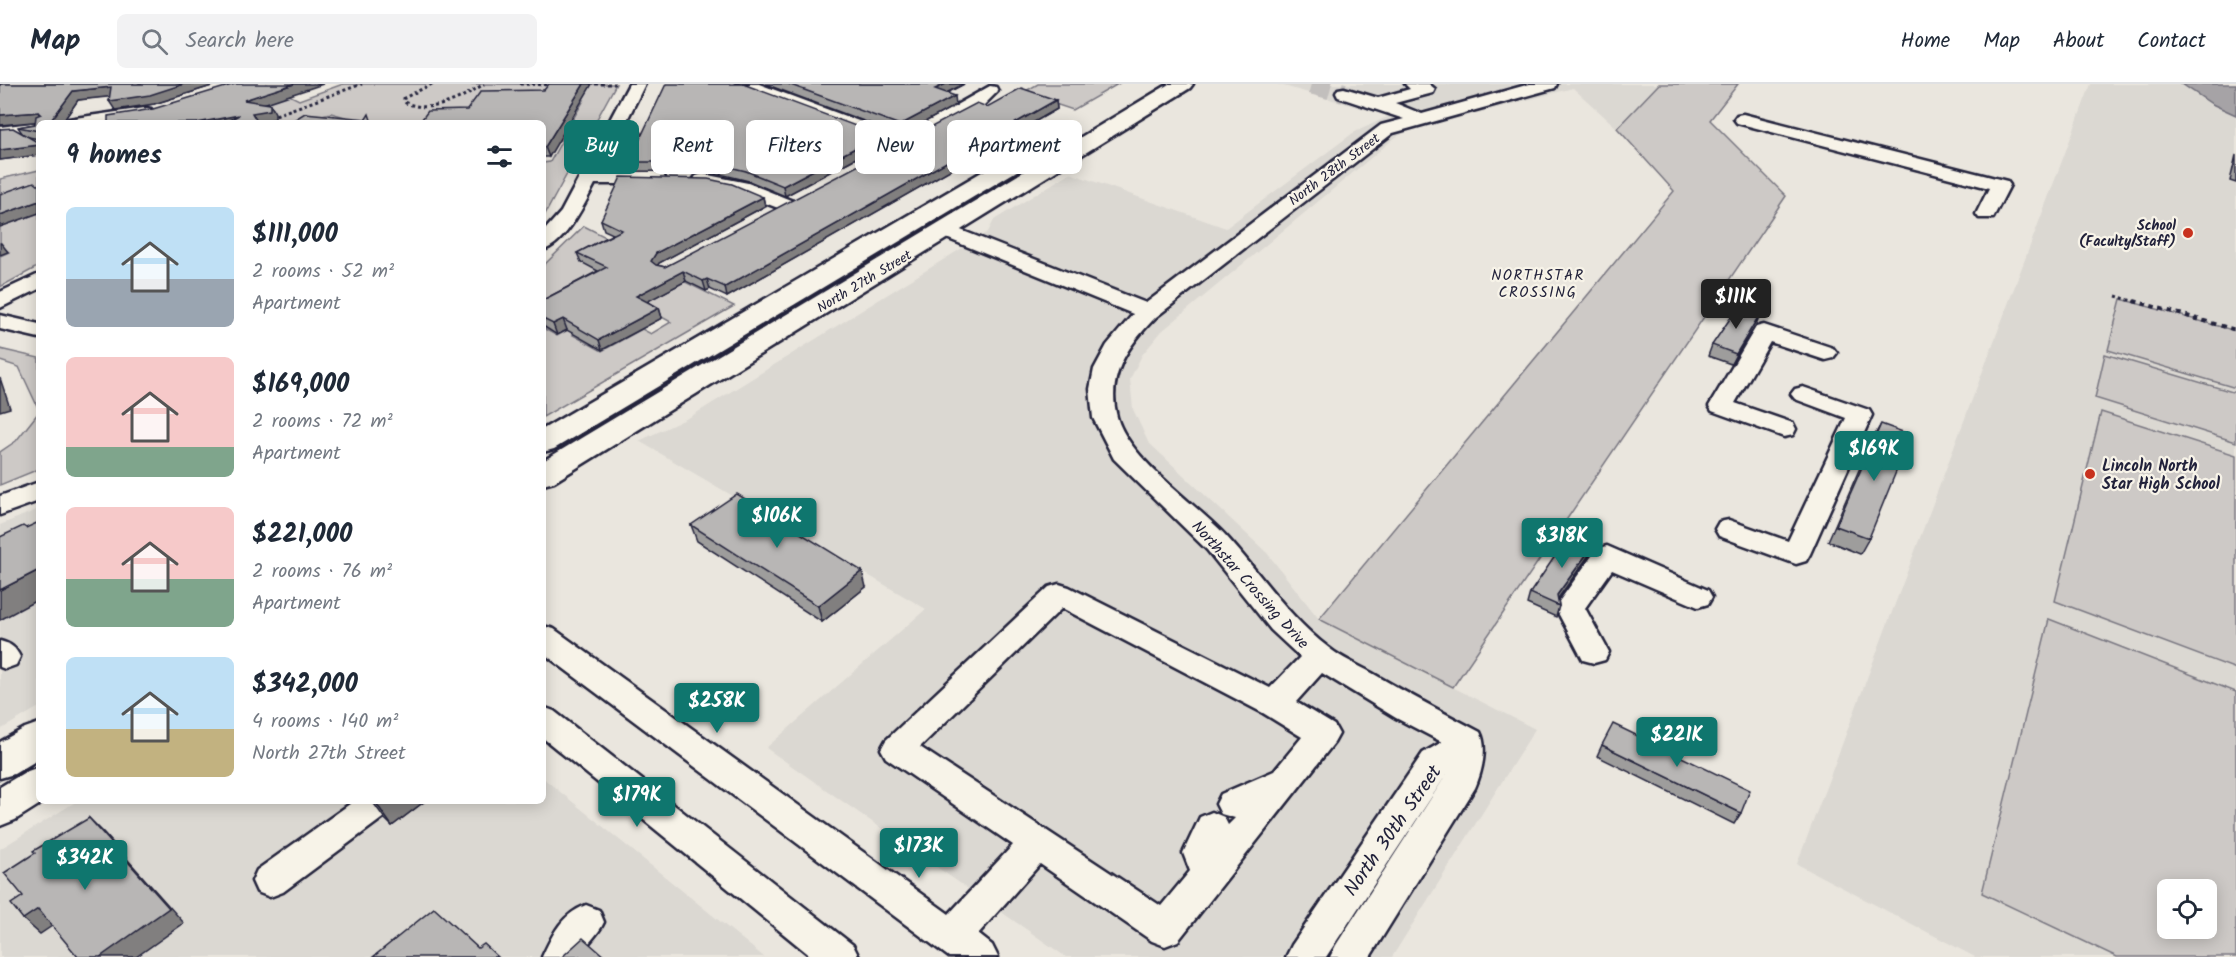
<!DOCTYPE html>
<html lang="en">
<head>
<meta charset="utf-8">
<style>
	:root { --surface:#fff; --page:#f2f2f3; --text:#1f2937; --muted:#747a83; --line:#e0e1e3; --accent:#0f766e }
	body { margin:0; font-family:Kalam,sans-serif; background:var(--page); color:var(--text); height:100vh; display:flex; flex-direction:column; font-size:22px; white-space:nowrap }
	* { box-sizing:border-box; margin:0 }
	p { font-size:20px; color:var(--muted) }
	.icon { flex:none; width:33px; height:33px; fill:none; stroke:currentColor; stroke-width:2; stroke-linecap:round; stroke-linejoin:round }
	.map { position:relative; flex:1; overflow:hidden }
	.sheet { position:absolute; left:36px; top:36px; width:510px; height:684px; display:flex; flex-direction:column; background:var(--surface); border-radius:9px; box-shadow:0 3px 15px #0003 }
	.sheet>* { flex:none }
	.banner { position:absolute; left:564px; top:36px; width:570px; height:54px; display:flex; gap:12px }
	.tools { position:absolute; left:2157px; top:795px; display:grid; gap:12px }
	.tools a { display:grid; place-items:center; width:60px; height:60px; border-radius:9px; background:var(--surface); box-shadow:0 3px 15px #0003; font-size:30px }
	.price { position:absolute; translate:-50% -51px; padding:0 14px; border-radius:6px; background:var(--accent); color:#fff; font-size:20px; line-height:39px; filter:drop-shadow(0 2px 3px #0008) }
	.price::after { content:''; position:absolute; left:50%; top:36px; width:18px; height:14px; margin-left:-9px; background:inherit; clip-path:polygon(0 0,100% 0,50% 100%) }
	.price.selected { background:#222; color:#fff }
	ul { padding:0; list-style:none }
	li { display:flex; align-items:center; gap:18px; height:150px; padding:0 30px }
	li span { display:grid; place-items:center; flex:none; width:168px; height:120px; border-radius:9px; color:#555 }
	li>.icon { margin-inline-start:auto }
	span .icon { width:72px; height:72px; fill:#fffc; stroke-width:1 }
	li b { font-size:26px }
	h2 { display:flex; justify-content:space-between; align-items:center; height:72px; padding:0 30px; font-size:26px }
	.pill { padding:0 21px; border-radius:9px; background:var(--surface); box-shadow:0 3px 15px #0003; font-size:21px; line-height:54px }
	.pill.selected { background:var(--accent); color:#fff }
	header { display:flex; align-items:center; gap:36px; box-sizing:border-box; height:84px; padding:0 30px; background:var(--surface); border-bottom:2px solid var(--line) }
	header strong { font-size:28px }
	nav { display:flex; gap:33px; margin-inline-start:auto; font-size:21px }
	.search { width:420px; height:54px; background:var(--page); display:flex; align-items:center; gap:15px; box-sizing:border-box; padding:0 21px; border-radius:9px; color:var(--muted); font-size:22px }
	.map>svg:first-child { display:block }
	.built { fill:#dbd8d2; fill-rule:evenodd }
	.green { fill:#cdc9c6; stroke:#787680; stroke-width:1.5; fill-rule:evenodd }
	.water { fill:#a6a3a6; stroke:#716f7b; stroke-width:1.5 }
	.lines { fill:none; stroke-linecap:round; stroke-linejoin:round }
	.minor-tunnel { stroke:#c2bfbd; stroke-width:20; stroke-dasharray:20 10; stroke-linecap:butt }
	.minor-casing { stroke:#22223b; stroke-width:5 }
	.major-casing { stroke:#22223b; stroke-width:5 }
	.path-far1 { stroke:#22223b; stroke-width:3; stroke-dasharray:3 3; stroke-linecap:butt }
	.path { stroke:#22223b; stroke-width:4; stroke-dasharray:4.5 4.5; stroke-linecap:butt }
	.minor { fill:#f7f3e8; fill-rule:evenodd }
	.major { fill:#f7f3e8; fill-rule:evenodd }
	.wall { fill:#9e9d9c; stroke:#22223b; stroke-width:1.5 }
	.shaded-wall { fill:#817f7f; stroke:#22223b; stroke-width:1.5 }
	.building { fill:#b8b6b5; stroke:#22223b; stroke-width:1.5 }
	.poi-dot { fill:#c8321e; stroke:#f7f3e8; stroke-width:2 }
	.labels { text-anchor:middle; stroke-width:4.5; stroke-linejoin:round; paint-order:stroke }
	.far-street-label { font-size:14px; fill:#22223b; stroke:#f7f3e8 }
	.far-poi-label { font-size:14px; font-weight:bold; fill:#22223b; stroke:#f7f3e8; text-anchor:end }
	.far-neighbourhood-label { font-size:15px; letter-spacing:1.5px; fill:#22223b; stroke:#f7f3e8 }
	.poi-label { font-size:16px; font-weight:bold; fill:#22223b; stroke:#f7f3e8; text-anchor:start }
	.street-label { font-size:16px; fill:#22223b; stroke:#f7f3e8 }
	.near-street-label { font-size:20px; fill:#22223b; stroke:#f7f3e8 }
</style>
</head>
<body>
<header>
<strong>Map</strong>
<div class="search"><svg class="icon" aria-label="search" viewBox="0 0 24 24"><circle cx="10" cy="10" r="6"/><path d="M15 15l6 6"/></svg>Search here</div>
<nav><a>Home</a><a>Map</a><a>About</a><a>Contact</a></nav>
</header>
<div class="map">
<svg width="2236" height="873" viewBox="0 0 2236 873">
	<rect width="100%" height="100%" fill="#eae6de"/>
	<filter id="ink" filterUnits="userSpaceOnUse"><feTurbulence type="fractalNoise" baseFrequency=".0167" numOctaves="2"/><feDisplacementMap in="SourceGraphic" scale="12" xChannelSelector="R" yChannelSelector="G"/><feConvolveMatrix kernelMatrix="1 2 1 2 8 2 1 2 1" color-interpolation-filters="sRGB"/></filter>
	<g filter="url(#ink)">
		<g class="built">
			<path d="M1277,0H1659L1617,44L1573,4L1409,47L1396,53L1162,247L1142,271L1130,295L1133,325L1148,358L1267,469L1319,535L1535,645L1392,873H1066L766,664L926,525L639,357L690,333L988,148L994,136L1070,89L1226,144L1353,49L1389,32Z"/>
			<path d="M2091,0H2236V873H1975L1797,780ZM2168,806H2206V844H2168Z"/>
			<path d="M39,425V623L0,646V441Z"/>
			<path d="M543,694L764,873H0V765L77,717H543Z"/>
		</g>
		<g class="green">
			<path d="M267,0L299,16L343,0H616L543,134V79L550,78L562,56H543V39H367L331,29L299,36L297,39H233L274,25L266,16ZM584,16L573,35L519,37L533,17Z"/>
			<path d="M1038,0H1118L1073,26L1022,9Z"/>
			<path d="M1659,0H1738L1710,36L1786,112L1453,603L1319,535L1674,107L1617,44Z"/>
			<path d="M39,86V108L0,121V95Z"/>
			<path d="M39,129V182L0,203V172L9,168L0,161V143Z"/>
			<path d="M584,142L647,174L643,177L734,222L543,333V244L557,252L600,229L571,213L543,227V182ZM622,186L665,208L624,230L582,207ZM642,222L671,238L651,250L642,245L602,267L573,251L615,228L624,232Z"/>
			<path d="M2121,215L2236,247V304L2108,266Z"/>
			<path d="M0,265L39,274V326L19,283L0,277Z"/>
			<path d="M2105,270L2236,309V358L2095,314Z"/>
			<path d="M39,328V385L0,401V368L16,357Z"/>
			<path d="M2101,328L2236,371V585L2055,517Z"/>
			<path d="M2049,535L2236,608V873H2117L1982,809ZM2168,806H2206V844H2168Z"/>
		</g>
		<path class="water" d="M2182,0H2236V31L2212,20Z"/>
		<g class="lines">
			<path class="minor-tunnel" d="M1311,0L1344,9"/>
			<defs>
				<g id="minor">
					<path d="M629,0H645L601,88H656L663,90L665,94L663,98L656,100H595C585,119 565,161 543,166V148L561,128Z"/>
					<path d="M736,0H759L872,42L875,46L872,50H860L738,4Z"/>
					<path d="M1405,0H1429L1435,5L1433,9L1395,19L1422,30L1530,0H1557L1555,4L1393,49L1156,233C1128,261 1106,292 1117,333C1129,376 1197,420 1227,453C1261,490 1288,533 1329,564C1341,574 1358,581 1372,589C1408,610 1444,629 1480,648C1488,663 1482,688 1475,704L1370,873H1330L1336,861L1448,688L1326,873H1286L1292,861L1423,669L1442,658L1396,634L1322,589L1296,618L1334,641L1339,650L1334,659L1178,857L1165,862L1152,857L1040,780L978,850L992,861L998,873H949L543,569V542L554,545L949,830L1013,761L886,674L881,665L886,656L1049,503L1059,500L1069,503L1270,604L1300,573L1271,546L1207,466L1114,375L1093,334L1090,305L1094,285L1107,261L1133,230L939,151L936,147L939,143H953L1146,219L1381,41L1404,35L1338,13L1336,9L1338,5L1344,4L1378,14L1410,5ZM1062,524L1263,629L1302,653L1274,687L1221,710L1216,720L1221,730L1235,734L1228,741L1224,733L1212,728L1200,733L1183,769L1190,787L1161,822L920,663Z"/>
					<path d="M990,2L996,3L998,7L983,22L899,68H887L884,64L887,60Z"/>
					<path d="M145,24L151,25L154,29L151,33L112,39H66L69,35L75,34Z"/>
					<path d="M1743,30L2007,97L2010,101L1993,134H1979L1976,130L1989,104L1737,39L1734,35L1737,31Z"/>
					<path d="M39,38L44,39H39V48L0,53V43Z"/>
					<path d="M703,90L748,99L793,117L796,121L793,125L786,127L736,108L696,100L693,96L696,92Z"/>
					<path d="M39,190V205L0,224V208Z"/>
					<path d="M0,231L39,240V254L0,245Z"/>
					<path d="M1764,241L1833,264L1837,269L1833,274L1825,276L1770,258L1735,319L1793,339L1796,345L1793,351L1784,353L1712,327L1709,322L1753,248L1756,243Z"/>
					<path d="M1803,303L1869,326L1872,331L1810,470L1806,477L1796,480L1719,452L1715,445L1719,438L1729,436L1788,457L1846,334L1795,315L1791,310L1795,305Z"/>
					<path d="M39,398V417L0,431V412Z"/>
					<path d="M1607,462L1708,506L1712,513L1708,520L1698,523L1612,486L1585,524L1609,568L1605,576L1594,579L1583,576L1555,523L1597,465Z"/>
					<path d="M0,557C11,560 15,563 20,573L16,581L5,585L0,583Z"/>
					<path d="M543,623L554,627L853,861L859,873H812L543,654Z"/>
					<path d="M354,717H386L389,723L384,733L283,808L270,813L257,808L252,797L257,786Z"/>
					<path d="M586,821L599,826L604,838C598,852 585,860 580,873H542C553,850 561,831 586,821Z"/>
				</g>
				<g id="major">
					<path d="M1169,0H1193L1190,4L554,398L543,401V377Z"/>
					<path d="M1017,70L1025,72L1028,77L1025,82L554,365L543,368V345L1009,72Z"/>
					<path d="M39,639V675L14,690L0,694V658L25,644Z"/>
					<path d="M39,683V717H45L15,736L0,742V703L25,688Z"/>
				</g>
			</defs>
			<use href="#minor" class="minor-casing"/>
			<use href="#major" class="major-casing"/>
			<g class="path-far1">
				<path d="M432,0L404,14V18C432,31 460,15 484,0"/>
				<path d="M520,0L552,1"/>
				<path d="M589,0H615"/>
				<path d="M270,33L362,0"/>
				<path d="M2116,212L2139,219"/>
			</g>
			<path class="path" d="M2134,217L2236,246"/>
			<use href="#minor" class="minor"/>
			<use href="#major" class="major"/>
		</g>
		<g class="wall">
			<path d="M0,0H218L154,20L115,26L110,12L78,16L62,39H39V55L29,53L39,71L0,76V45L22,49L18,43L35,40V38Z"/>
			<path d="M765,0H964L947,9L956,21L901,51Z"/>
			<path d="M544,6L549,73H543V39L467,26Z"/>
			<path d="M1056,16L1057,25L727,213L710,205L706,207L686,197L647,217L659,224L662,234L602,266L567,246L557,251L543,242V216L598,187L581,178L577,169L613,150L604,146L601,136L763,113L765,122L659,179L657,181L665,183L987,23Z"/>
			<path d="M880,51L882,60L785,112L749,97L712,88L631,87L629,78Z"/>
			<path d="M2236,71V99L2230,97Z"/>
			<path d="M1756,241L1731,280L1708,272L1712,261Z"/>
			<path d="M1881,340L1869,454L1860,470L1828,457L1872,356Z"/>
			<path d="M691,441L866,503L822,538L697,457Z"/>
			<path d="M1590,470L1558,515L1559,522L1556,533L1527,520L1530,509Z"/>
			<path d="M1602,661L1741,729L1734,740L1597,672Z"/>
			<path d="M372,717H425L392,742L385,735Z"/>
		</g>
		<g class="shaded-wall">
			<path d="M184,0H218L154,20L115,26L109,17Z"/>
			<path d="M294,0H323L248,25L244,16Z"/>
			<path d="M584,0H592L549,73L545,63Z"/>
			<path d="M946,0H964L936,14L935,5Z"/>
			<path d="M111,3L116,12L78,16L62,39H49L73,7Z"/>
			<path d="M955,12L956,21L901,51L900,41Z"/>
			<path d="M1056,16L1057,25L727,213L725,203Z"/>
			<path d="M270,20L275,29V35L256,38L252,29Z"/>
			<path d="M39,28L44,37L0,41V31Z"/>
			<path d="M239,31L243,39H197Z"/>
			<path d="M880,51L882,60L785,112L783,102Z"/>
			<path d="M39,61V71L0,76V66Z"/>
			<path d="M763,113L765,122L659,179L654,187L651,177L656,169Z"/>
			<path d="M39,117V129L0,143V131Z"/>
			<path d="M0,159H1L8,168L0,171Z"/>
			<path d="M683,187L686,197L639,222L636,212Z"/>
			<path d="M707,195L710,205L706,207L703,197Z"/>
			<path d="M659,224L662,234L602,266L599,256Z"/>
			<path d="M1760,230L1756,241L1731,280L1736,270Z"/>
			<path d="M563,235L567,246L557,251L553,240Z"/>
			<path d="M0,294L10,324L0,327Z"/>
			<path d="M1594,460L1590,470L1554,520L1557,511Z"/>
			<path d="M39,486V515L0,536V506Z"/>
			<path d="M862,487L866,503L822,538L818,522Z"/>
			<path d="M380,717H425L392,742L376,719Z"/>
			<path d="M89,734L104,749L184,839L136,873H100Z"/>
			<path d="M38,825L55,840L40,850L23,835Z"/>
		</g>
		<g class="building">
			<path d="M0,0H184L150,11L109,17L111,3L73,7L49,39H39V47L18,43L35,40L36,32L41,30L39,28L0,31Z"/>
			<path d="M235,0H294L244,16L270,20V26L252,29L258,39H224L239,31L197,39H108V32L153,25Z"/>
			<path d="M549,0H584L545,63L543,64V39H419L428,27L467,26L481,7L544,6Z"/>
			<path d="M666,0H743L880,51L783,102L746,87L709,78H629Z"/>
			<path d="M788,0H946L935,5L955,12L900,41Z"/>
			<path d="M1021,4L1056,16L725,203L707,195L703,197L683,187L636,212L659,224L599,256L563,235L553,240L543,235V216L607,183L577,169L622,146L601,136L621,93L708,95L732,100L763,113L656,169L651,177L656,181L665,183L977,19L987,23Z"/>
			<path d="M305,29L366,35L369,30L372,39H289Z"/>
			<path d="M13,44L39,59V61L0,66V45Z"/>
			<path d="M34,98L39,102V117L0,131V110Z"/>
			<path d="M1738,223L1760,230L1736,270L1712,261Z"/>
			<path d="M1881,340L1911,351L1869,454L1836,442Z"/>
			<path d="M737,410L862,487L818,522L691,441Z"/>
			<path d="M39,438V486L0,506V453L23,442L26,444Z"/>
			<path d="M1570,450L1594,460L1557,511L1559,522L1530,509Z"/>
			<path d="M1613,640L1750,706L1741,729L1602,661Z"/>
			<path d="M89,734L169,824L100,873H78L38,825L23,835L11,820L23,812L4,789L35,769L33,767Z"/>
			<path d="M434,824L478,864L484,860L498,873H373Z"/>
			<path d="M583,854L605,873H562Z"/>
		</g>
	</g>
	<g class="poi-dot">
		<circle cx="2188" cy="149" r="6"/>
		<circle cx="2090" cy="390" r="6"/>
	</g>
	<g class="labels">
		<g class="far-street-label">
			<text transform="translate(1334 85) rotate(-37)" y="5">North 28th Street</text>
			<text transform="translate(864 197) rotate(-31)" y="5">North 27th Street</text>
		</g>
		<g class="far-poi-label">
			<text x="2176" y="146">School<tspan x="2176" dy="16">(Faculty/Staff)</tspan></text>
		</g>
		<g class="far-neighbourhood-label">
			<text x="1538" y="196">NORTHSTAR<tspan x="1538" dy="17">CROSSING</tspan></text>
		</g>
		<g class="poi-label">
			<text x="2102" y="387">Lincoln North<tspan x="2102" dy="18">Star High School</tspan></text>
		</g>
		<g class="street-label">
			<text transform="translate(1251 500) rotate(48)" y="6">Northstar Crossing Drive</text>
		</g>
		<g class="near-street-label">
			<text transform="translate(1392 746) rotate(-55)" y="7">North 30th Street</text>
		</g>
	</g>
</svg>
<div class="tools">
<a><svg class="icon" aria-label="locate" viewBox="0 0 24 24"><circle cx="12" cy="12" r="6"/><path d="M12 2v4M12 18v4M2 12h4M18 12h4"/></svg></a>
</div>
<b class="price selected" style="left:1736px;top:246px">$111K</b>
<b class="price" style="left:1874px;top:398px">$169K</b>
<b class="price" style="left:777px;top:465px">$106K</b>
<b class="price" style="left:1562px;top:485px">$318K</b>
<b class="price" style="left:717px;top:650px">$258K</b>
<b class="price" style="left:1677px;top:684px">$221K</b>
<b class="price" style="left:637px;top:744px">$179K</b>
<b class="price" style="left:919px;top:795px">$173K</b>
<b class="price" style="left:85px;top:807px">$342K</b>
<div class="banner">
<a class="pill selected">Buy</a>
<a class="pill">Rent</a>
<a class="pill">Filters</a>
<a class="pill">New</a>
<a class="pill">Apartment</a>
</div>
<section class="sheet">
<h2>9 homes<svg class="icon" aria-label="filters" viewBox="0 0 24 24"><path d="M4 7h16M4 17h16"/><circle cx="9" cy="7" r="2"/><circle cx="15" cy="17" r="2"/></svg></h2>
<ul>
<li><span style="background:linear-gradient(#bfe0f5 60%,#9aa5b1 0)"><svg class="icon" aria-label="home" viewBox="0 0 24 24"><path d="M3 11l9-7 9 7M6 9v11h12V9"/></svg></span><div><b>$111,000</b><p>2 rooms · 52 m²</p><p>Apartment</p></div></li>
<li><span style="background:linear-gradient(#f6c9c9 75%,#7fa58c 0)"><svg class="icon" aria-label="home" viewBox="0 0 24 24"><path d="M3 11l9-7 9 7M6 9v11h12V9"/></svg></span><div><b>$169,000</b><p>2 rooms · 72 m²</p><p>Apartment</p></div></li>
<li><span style="background:linear-gradient(#f6c9c9 60%,#7fa58c 0)"><svg class="icon" aria-label="home" viewBox="0 0 24 24"><path d="M3 11l9-7 9 7M6 9v11h12V9"/></svg></span><div><b>$221,000</b><p>2 rooms · 76 m²</p><p>Apartment</p></div></li>
<li><span style="background:linear-gradient(#bfe0f5 60%,#c2b280 0)"><svg class="icon" aria-label="home" viewBox="0 0 24 24"><path d="M3 11l9-7 9 7M6 9v11h12V9"/></svg></span><div><b>$342,000</b><p>4 rooms · 140 m²</p><p>North 27th Street</p></div></li>
</ul>
</section>
</div>
</body>
</html>
